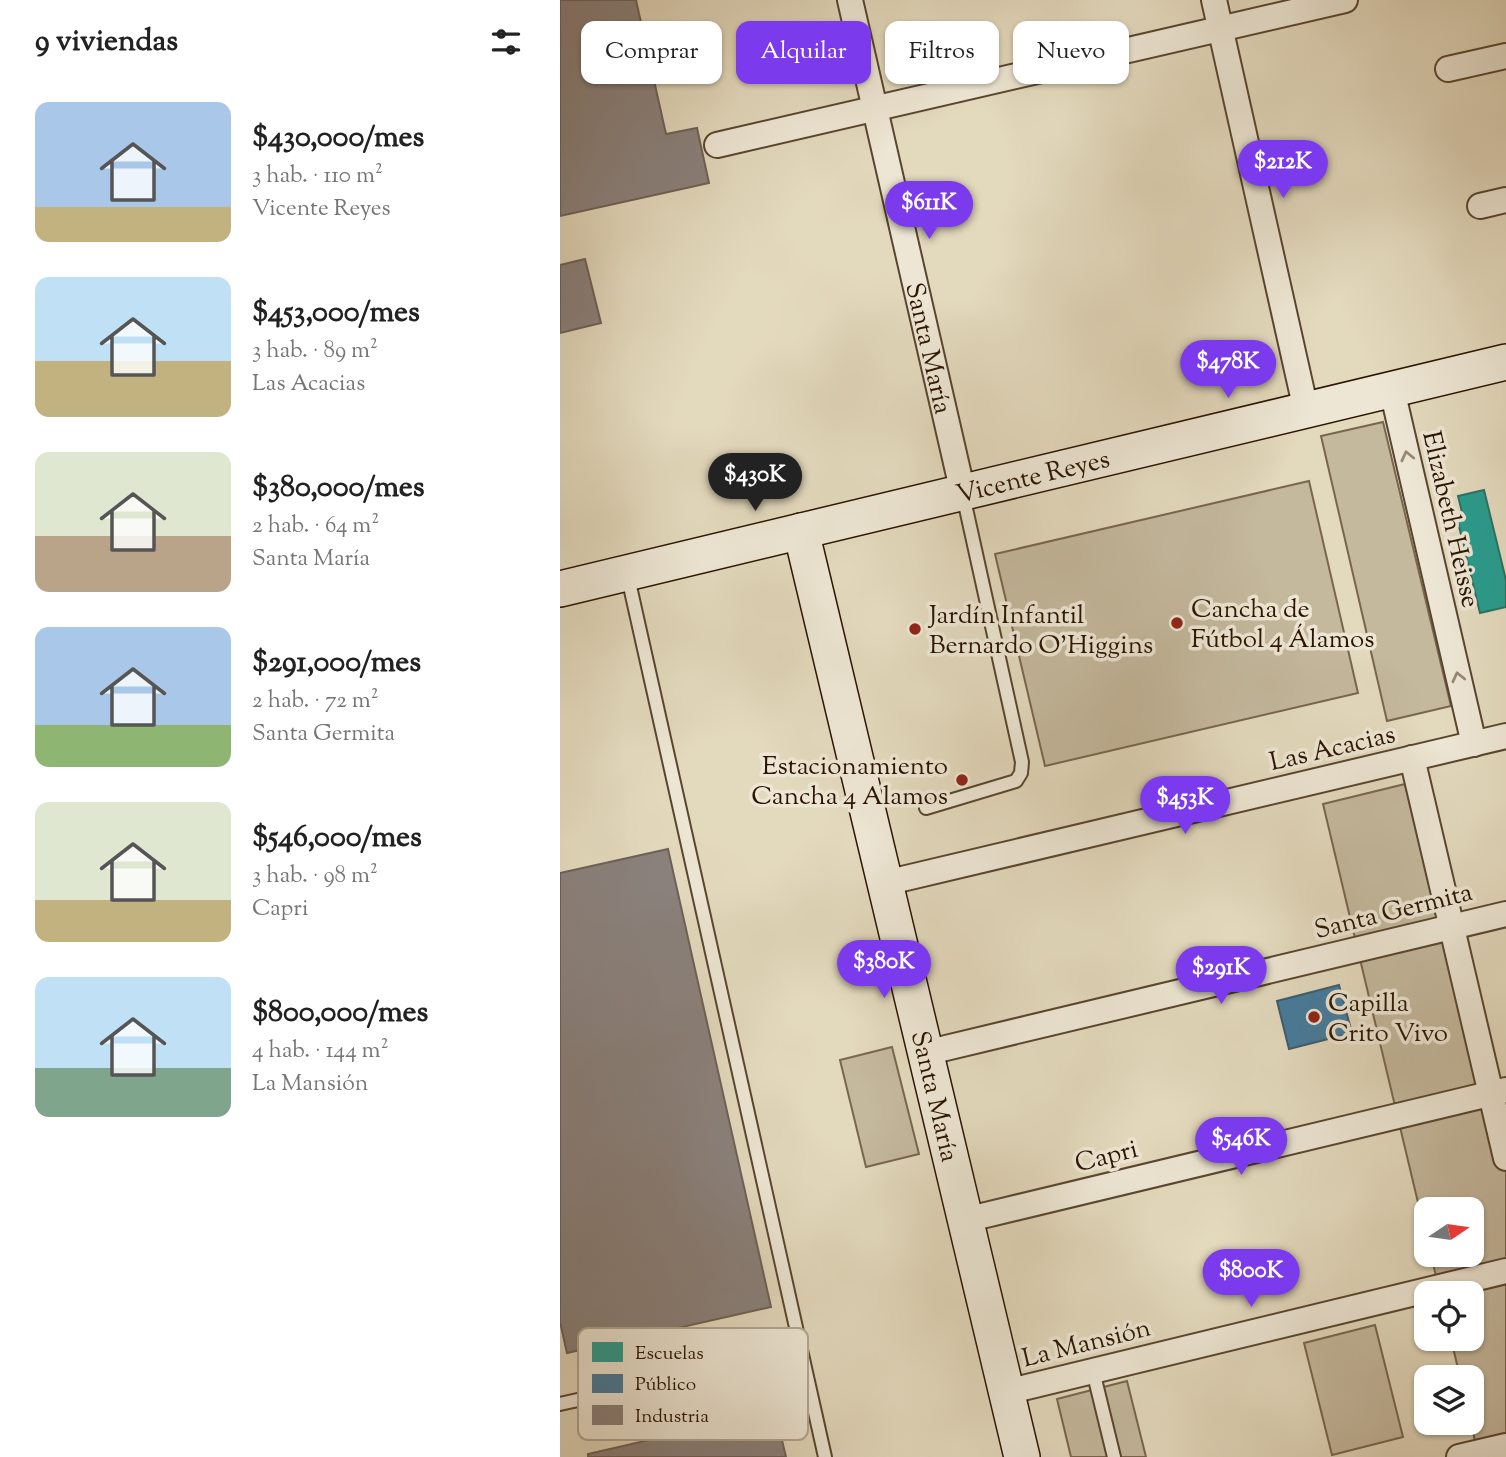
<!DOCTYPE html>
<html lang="es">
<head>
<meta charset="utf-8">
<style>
	:root { --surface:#fff; --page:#f2f2f2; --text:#222; --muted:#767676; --accent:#7c3aed }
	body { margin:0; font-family:"Sorts Mill Goudy",serif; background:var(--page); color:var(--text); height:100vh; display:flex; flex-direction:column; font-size:26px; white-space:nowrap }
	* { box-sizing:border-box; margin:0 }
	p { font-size:23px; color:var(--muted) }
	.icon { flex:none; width:38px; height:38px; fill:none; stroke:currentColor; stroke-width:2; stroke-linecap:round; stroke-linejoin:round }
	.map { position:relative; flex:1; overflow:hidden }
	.panel { display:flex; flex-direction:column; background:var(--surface); width:560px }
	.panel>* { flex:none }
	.top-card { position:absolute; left:21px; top:21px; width:665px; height:63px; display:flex; gap:14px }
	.needle { width:46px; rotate:77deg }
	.fabs { position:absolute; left:854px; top:1197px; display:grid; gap:14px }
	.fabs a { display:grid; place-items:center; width:70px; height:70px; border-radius:14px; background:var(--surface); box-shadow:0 2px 5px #0004; font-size:35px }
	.price { position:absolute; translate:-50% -60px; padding:0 16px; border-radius:24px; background:var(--accent); color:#fff; font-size:23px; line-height:46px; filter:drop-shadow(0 2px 4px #0008) }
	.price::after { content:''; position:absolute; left:50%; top:42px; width:21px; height:16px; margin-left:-10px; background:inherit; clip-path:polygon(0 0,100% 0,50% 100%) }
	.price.selected { background:#222; color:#fff }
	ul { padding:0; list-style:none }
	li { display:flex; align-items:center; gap:21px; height:175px; padding:0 35px }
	li span { display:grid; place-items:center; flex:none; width:196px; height:140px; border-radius:14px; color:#555 }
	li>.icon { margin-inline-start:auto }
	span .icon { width:84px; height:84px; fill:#fffc; stroke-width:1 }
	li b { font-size:30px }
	h2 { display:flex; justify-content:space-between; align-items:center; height:84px; padding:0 35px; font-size:30px }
	.tag { padding:0 24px; border-radius:14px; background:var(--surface); box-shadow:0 2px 5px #0004; font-size:24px; line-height:63px }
	.tag.selected { background:var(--accent); color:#fff }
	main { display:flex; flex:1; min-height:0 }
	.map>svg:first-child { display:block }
	.green { fill:#c4b89d; stroke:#78664e; stroke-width:2 }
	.schools { fill:#2a9d8f; stroke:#2a7464; stroke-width:2 }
	.public { fill:#457b9d; stroke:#3d5c6e; stroke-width:2 }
	.industry { fill:#8a817c; stroke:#6e6157; stroke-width:2 }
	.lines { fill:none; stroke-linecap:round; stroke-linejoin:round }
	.lane-casing { stroke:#59462f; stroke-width:16 }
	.street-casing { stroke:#59462f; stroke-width:28 }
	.secondary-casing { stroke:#2b1500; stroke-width:38 }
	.lane { stroke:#ede6d4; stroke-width:12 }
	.street { stroke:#ede6d4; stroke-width:24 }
	.secondary { stroke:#ede6d4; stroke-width:35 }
	.oneway { stroke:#968875 }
	.poi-dot { fill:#8f2418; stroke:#ede6d4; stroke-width:2.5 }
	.labels { text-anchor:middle; stroke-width:7; stroke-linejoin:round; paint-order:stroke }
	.street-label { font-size:26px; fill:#2b1500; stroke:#ede6d4 }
	.poi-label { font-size:26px; fill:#2b1500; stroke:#ede6d4; text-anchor:start }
	.key { fill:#ede6d4; stroke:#b3a794; stroke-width:2 }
	.key-label { font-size:19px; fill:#2b1500 }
</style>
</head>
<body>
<main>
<section class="panel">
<h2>9 viviendas<svg class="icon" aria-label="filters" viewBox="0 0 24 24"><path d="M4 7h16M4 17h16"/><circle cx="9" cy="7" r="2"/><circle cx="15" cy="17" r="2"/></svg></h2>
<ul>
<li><span style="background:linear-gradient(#a9c7e8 75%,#c2b280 0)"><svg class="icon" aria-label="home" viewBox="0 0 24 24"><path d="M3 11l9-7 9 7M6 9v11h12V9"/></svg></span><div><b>$430,000/mes</b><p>3 hab. · 110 m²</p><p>Vicente Reyes</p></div></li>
<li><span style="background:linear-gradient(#bfe0f5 60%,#c2b280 0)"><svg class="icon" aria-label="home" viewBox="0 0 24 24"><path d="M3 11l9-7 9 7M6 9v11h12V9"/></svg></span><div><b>$453,000/mes</b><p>3 hab. · 89 m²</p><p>Las Acacias</p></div></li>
<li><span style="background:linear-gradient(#dfe7d0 60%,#b9a48a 0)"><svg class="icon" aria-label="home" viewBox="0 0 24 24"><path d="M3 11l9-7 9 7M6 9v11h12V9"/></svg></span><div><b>$380,000/mes</b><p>2 hab. · 64 m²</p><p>Santa María</p></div></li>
<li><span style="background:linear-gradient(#a9c7e8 70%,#8fb573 0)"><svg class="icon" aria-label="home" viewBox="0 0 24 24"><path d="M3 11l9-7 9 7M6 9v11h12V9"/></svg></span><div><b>$291,000/mes</b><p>2 hab. · 72 m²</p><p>Santa Germita</p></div></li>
<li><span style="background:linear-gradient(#dfe7d0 70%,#c2b280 0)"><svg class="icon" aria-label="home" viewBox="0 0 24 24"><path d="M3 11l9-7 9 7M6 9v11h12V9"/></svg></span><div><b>$546,000/mes</b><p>3 hab. · 98 m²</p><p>Capri</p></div></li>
<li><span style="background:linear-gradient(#bfe0f5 65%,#7fa58c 0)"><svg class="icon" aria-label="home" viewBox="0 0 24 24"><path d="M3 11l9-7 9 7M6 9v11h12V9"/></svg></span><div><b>$800,000/mes</b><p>4 hab. · 144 m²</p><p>La Mansión</p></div></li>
</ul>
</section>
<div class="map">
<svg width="946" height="1457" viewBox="0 0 946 1457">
	<rect width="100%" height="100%" fill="#e3d9bd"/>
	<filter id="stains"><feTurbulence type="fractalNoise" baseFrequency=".00286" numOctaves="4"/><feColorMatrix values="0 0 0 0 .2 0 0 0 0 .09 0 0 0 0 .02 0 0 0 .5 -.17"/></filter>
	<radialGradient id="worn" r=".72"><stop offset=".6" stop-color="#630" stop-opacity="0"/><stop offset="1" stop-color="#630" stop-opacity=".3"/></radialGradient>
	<g class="green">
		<path d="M823,422L891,706L827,721L761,436Z"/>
		<path d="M749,481L798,693L485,766L435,554Z"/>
		<path d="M845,784L925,1117L946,1113V1434L915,1441L911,1423L912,1377H900L891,1339H912V1293H880L871,1255H912V1209H866V1236L763,804Z"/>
		<path d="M332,1047L359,1154L306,1167L280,1060Z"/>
		<path d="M815,1325L843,1437L772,1455L744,1343Z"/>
		<path d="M567,1381L586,1457H511L497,1399Z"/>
	</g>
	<path class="schools" d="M924,490L946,580V607L920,613L897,518L903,516L898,496Z"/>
	<path class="public" d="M779,985L792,1033L729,1049L717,1001Z"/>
	<g class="industry">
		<path d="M0,0H76L106,134L137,128L149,183L0,216Z"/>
		<path d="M25,259L41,323L0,333V265Z"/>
		<path d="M108,849L211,1307L7,1353L0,1322V873Z"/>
		<path d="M215,1411L226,1457H28V1454Z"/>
	</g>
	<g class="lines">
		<defs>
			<g id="lane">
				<path d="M67,573L265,1457"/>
				<path d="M366,808L456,781L461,773L462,762L403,495"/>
				<path d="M533,1371L554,1457"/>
				<path d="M0,1404L241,1351"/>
			</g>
			<g id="street">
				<path id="s1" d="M290,0L403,493"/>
				<path d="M654,0L746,410"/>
				<path d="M888,69L946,56"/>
				<path d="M157,145L785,0"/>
				<path d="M920,206L946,200"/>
				<path d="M832,390L914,744"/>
				<path d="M852,758L946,1158"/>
				<path d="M325,883L946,736"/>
				<path d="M365,1053L946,914"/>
				<path d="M405,1220L946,1090"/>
				<path d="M446,1392L946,1271"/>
				<path d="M899,1457L946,1446"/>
			</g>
			<g id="secondary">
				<path id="s2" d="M241,531L462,1457"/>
				<path id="s3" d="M0,589L946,362"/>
			</g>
		</defs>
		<use href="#lane" class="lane-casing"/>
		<use href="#street" class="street-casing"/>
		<use href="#secondary" class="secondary-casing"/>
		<use href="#lane" class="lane"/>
		<use href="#street" class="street"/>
		<use href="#secondary" class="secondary"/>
	</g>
	<defs><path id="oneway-chevron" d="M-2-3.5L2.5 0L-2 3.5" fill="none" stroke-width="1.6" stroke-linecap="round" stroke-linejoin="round" transform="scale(1.75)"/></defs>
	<g class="oneway">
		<use href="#oneway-chevron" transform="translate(847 456) rotate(-103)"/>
		<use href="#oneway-chevron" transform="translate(898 677) rotate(-103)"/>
	</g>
	<g class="poi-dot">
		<circle cx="617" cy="623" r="7"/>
		<circle cx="355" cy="629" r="7"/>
		<circle cx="402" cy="780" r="7"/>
		<circle cx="754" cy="1017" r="7"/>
	</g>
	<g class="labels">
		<g class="street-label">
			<text dy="9" stroke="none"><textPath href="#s1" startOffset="357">Santa María</textPath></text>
			<text dy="9" stroke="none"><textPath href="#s3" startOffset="486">Vicente Reyes</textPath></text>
			<text transform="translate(892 519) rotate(77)" y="9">Elizabeth Heisse</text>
			<text transform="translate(772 747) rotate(-13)" y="9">Las Acacias</text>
			<text transform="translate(833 910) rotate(-14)" y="9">Santa Germita</text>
			<text dy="9" stroke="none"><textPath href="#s2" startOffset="581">Santa María</textPath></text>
			<text transform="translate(546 1155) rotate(-14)" y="9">Capri</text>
			<text transform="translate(526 1342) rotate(-14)" y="9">La Mansión</text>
		</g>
		<g class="poi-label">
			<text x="631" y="617">Cancha de<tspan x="631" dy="30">Fútbol 4 Álamos</tspan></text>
			<text x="369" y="623">Jardín Infantil<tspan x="369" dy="30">Bernardo O'Higgins</tspan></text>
			<text x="388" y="774" text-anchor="end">Estacionamiento<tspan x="388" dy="30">Cancha 4 Alamos</tspan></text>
			<text x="768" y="1011">Capilla<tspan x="768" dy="30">Crito Vivo</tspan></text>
		</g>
	</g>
	<rect x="18" y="1328" width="230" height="112" rx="10" class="key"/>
	<rect x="32" y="1342" width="31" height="20" fill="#2a9d8f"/>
	<rect x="32" y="1374" width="31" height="19" fill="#457b9d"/>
	<rect x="32" y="1405" width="31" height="20" fill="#8a817c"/>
	<g class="key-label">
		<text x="75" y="1359">Escuelas</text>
		<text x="75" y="1390">Público</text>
		<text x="75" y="1422">Industria</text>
	</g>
	<rect width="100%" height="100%" filter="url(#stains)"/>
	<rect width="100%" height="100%" fill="url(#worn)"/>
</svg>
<div class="fabs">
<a><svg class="needle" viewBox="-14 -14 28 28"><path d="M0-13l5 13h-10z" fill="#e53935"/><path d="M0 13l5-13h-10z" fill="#767676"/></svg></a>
<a><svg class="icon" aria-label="locate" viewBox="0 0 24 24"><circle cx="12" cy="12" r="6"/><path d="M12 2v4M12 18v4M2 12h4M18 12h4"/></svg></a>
<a><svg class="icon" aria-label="layers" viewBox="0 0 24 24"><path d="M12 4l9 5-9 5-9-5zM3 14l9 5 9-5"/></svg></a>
</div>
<b class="price" style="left:723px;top:200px">$212K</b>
<b class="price" style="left:369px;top:241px">$611K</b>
<b class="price" style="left:668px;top:400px">$478K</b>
<b class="price selected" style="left:195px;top:513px">$430K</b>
<b class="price" style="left:625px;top:836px">$453K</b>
<b class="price" style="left:324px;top:1000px">$380K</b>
<b class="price" style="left:661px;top:1006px">$291K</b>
<b class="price" style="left:681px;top:1177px">$546K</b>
<b class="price" style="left:691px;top:1309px">$800K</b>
<div class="top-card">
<a class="tag">Comprar</a>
<a class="tag selected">Alquilar</a>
<a class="tag">Filtros</a>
<a class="tag">Nuevo</a>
</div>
</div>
</main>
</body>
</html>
